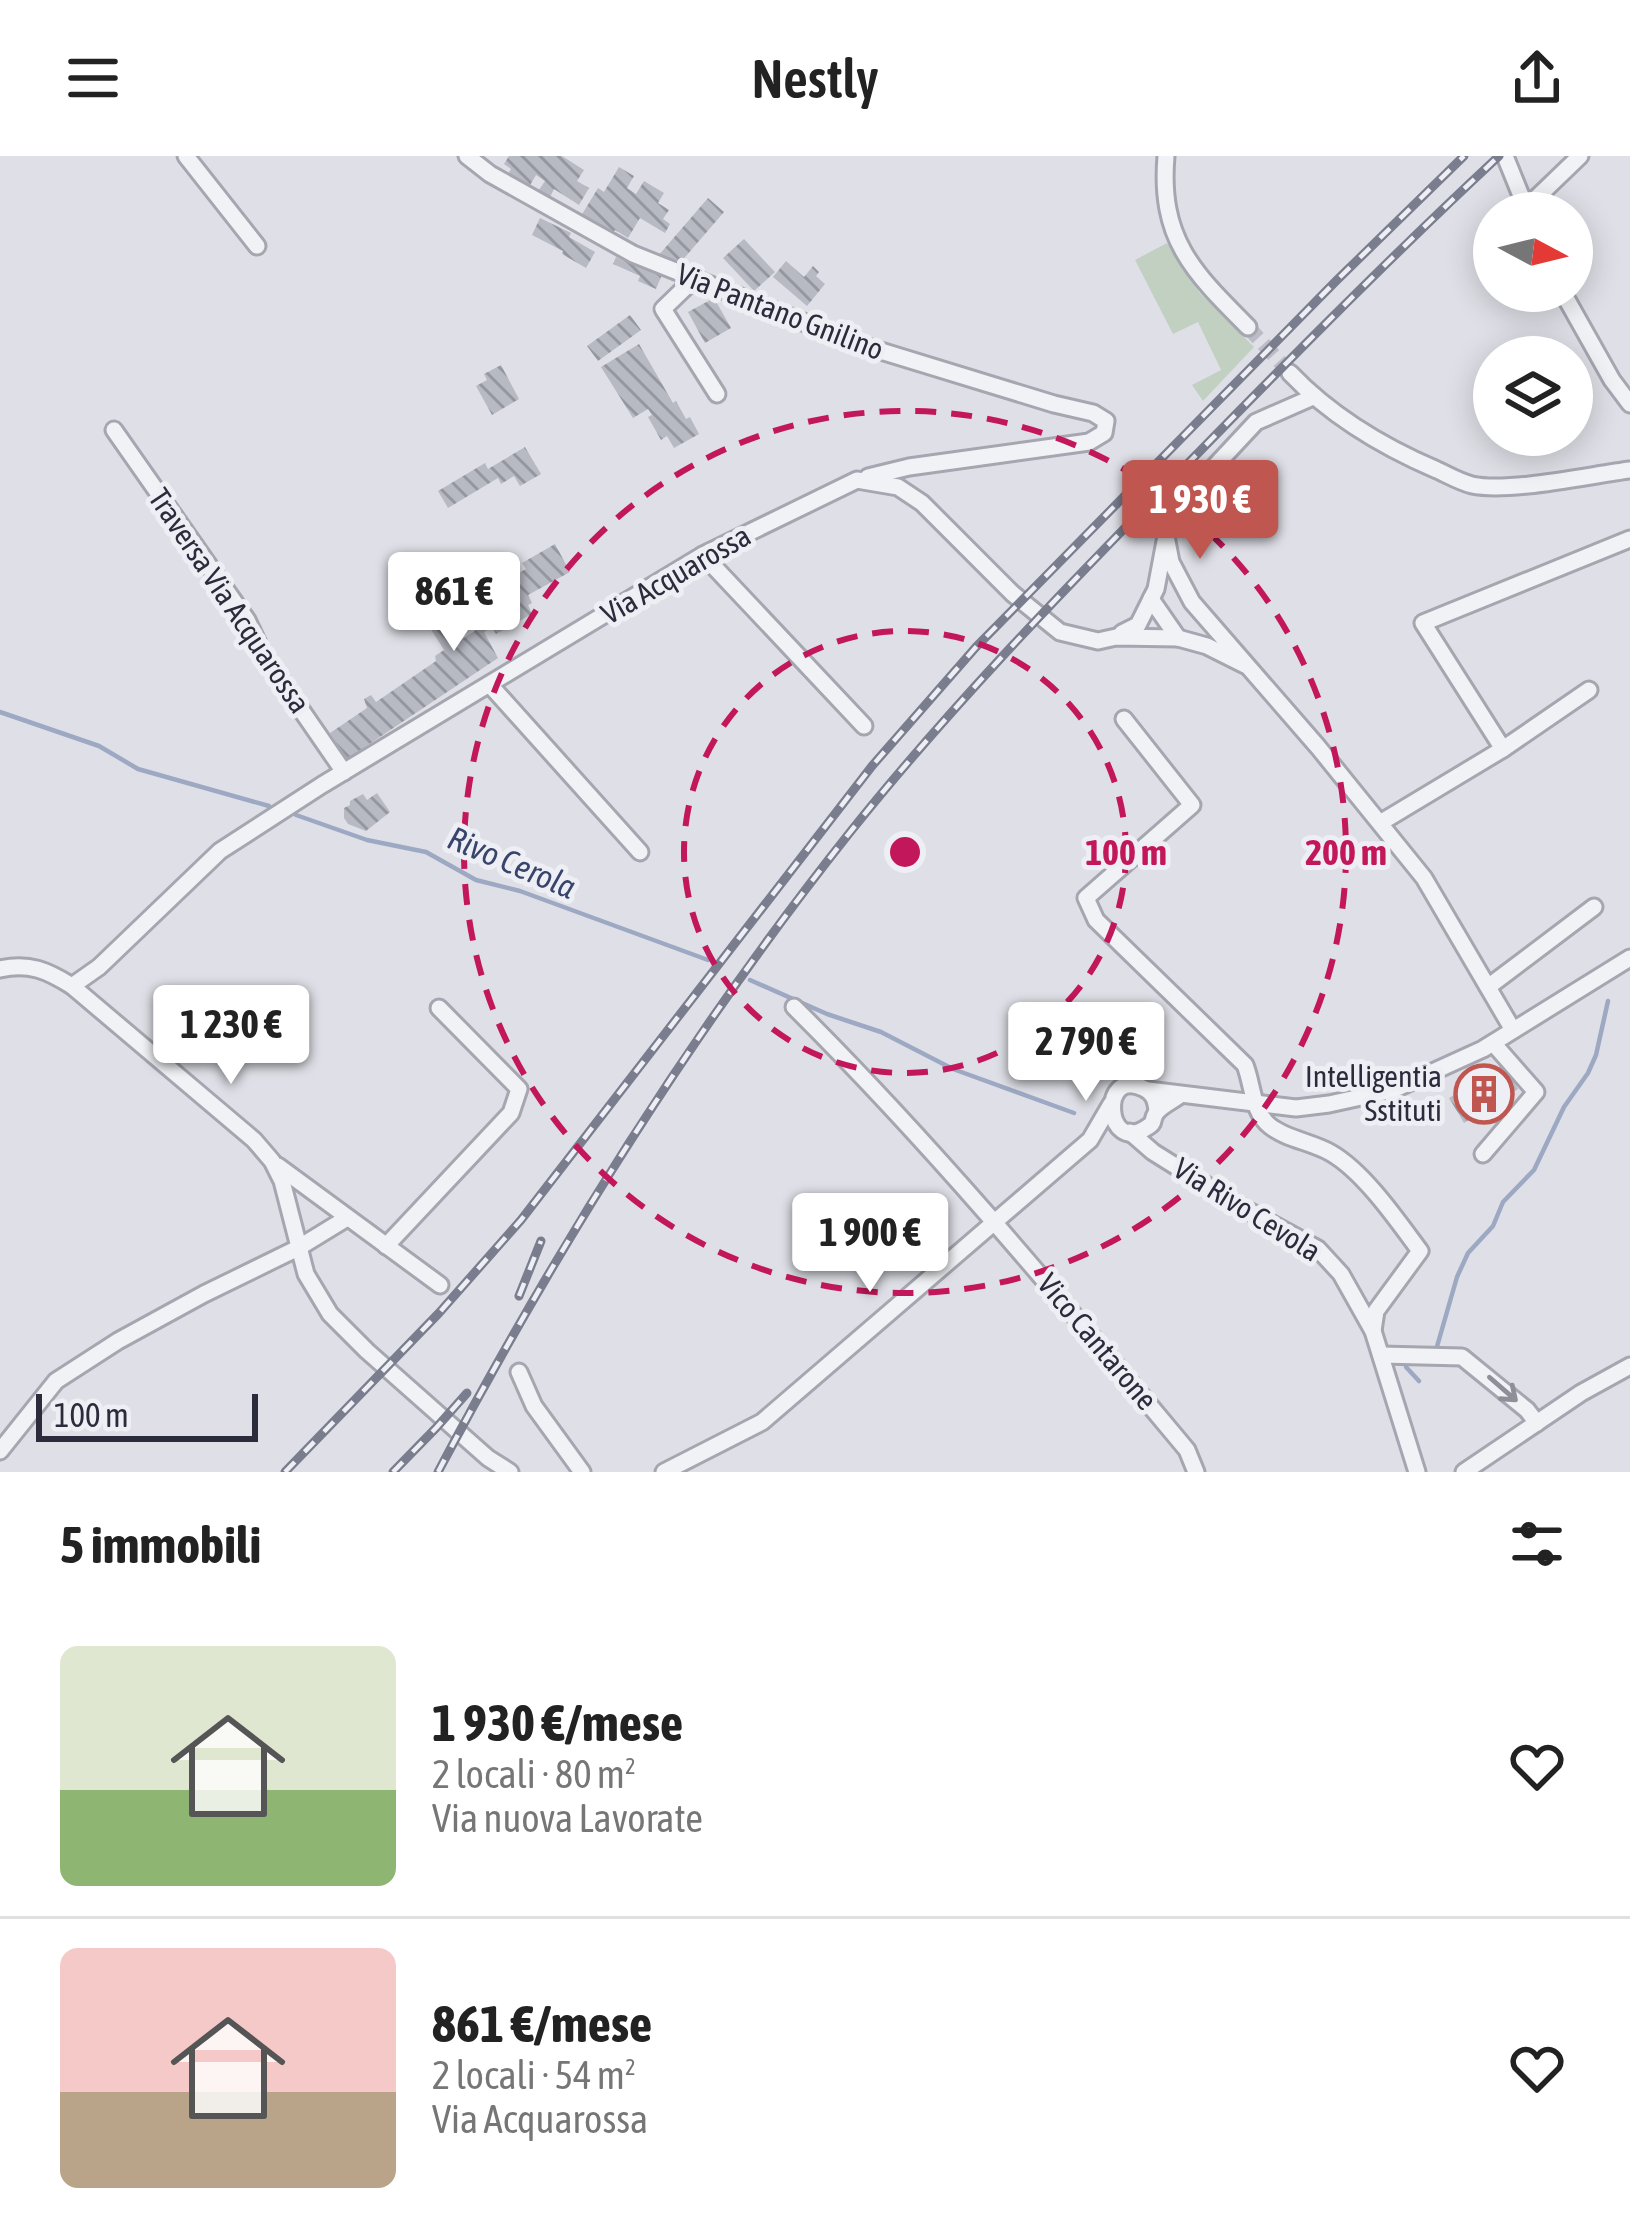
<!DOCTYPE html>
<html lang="it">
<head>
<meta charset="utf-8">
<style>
	:root { --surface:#fff; --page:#f2f2f2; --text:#222; --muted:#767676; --line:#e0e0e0; --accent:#bf5750 }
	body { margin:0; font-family:"Asap Condensed",sans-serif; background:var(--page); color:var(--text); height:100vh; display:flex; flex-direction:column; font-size:45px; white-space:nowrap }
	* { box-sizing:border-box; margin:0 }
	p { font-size:39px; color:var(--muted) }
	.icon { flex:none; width:66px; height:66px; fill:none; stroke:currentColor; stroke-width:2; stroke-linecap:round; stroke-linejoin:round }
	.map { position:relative; height:1316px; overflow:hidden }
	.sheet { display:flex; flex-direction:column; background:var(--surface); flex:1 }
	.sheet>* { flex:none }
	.needle { width:78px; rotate:97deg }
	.fabs { position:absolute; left:1473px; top:36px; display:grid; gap:24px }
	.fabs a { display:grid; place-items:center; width:120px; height:120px; border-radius:50%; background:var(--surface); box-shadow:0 6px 30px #0003; font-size:60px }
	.scale { position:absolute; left:36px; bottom:30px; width:222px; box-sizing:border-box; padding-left:12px; border:6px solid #2a2c3c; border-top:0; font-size:33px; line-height:42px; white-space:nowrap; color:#2a2c3c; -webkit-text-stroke:9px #eeeff4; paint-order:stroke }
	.price { position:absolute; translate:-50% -102px; padding:0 27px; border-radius:12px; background:#fff; color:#222; font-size:39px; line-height:78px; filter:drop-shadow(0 3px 6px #0008) }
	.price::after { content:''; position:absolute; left:50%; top:72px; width:36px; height:27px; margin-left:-18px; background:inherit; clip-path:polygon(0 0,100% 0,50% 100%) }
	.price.selected { background:var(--accent); color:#fff }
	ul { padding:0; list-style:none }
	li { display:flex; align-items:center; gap:36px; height:300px; padding:0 60px }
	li+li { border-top:3px solid var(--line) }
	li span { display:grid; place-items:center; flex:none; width:336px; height:240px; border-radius:18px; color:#555 }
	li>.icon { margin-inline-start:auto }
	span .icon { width:144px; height:144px; fill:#fffc; stroke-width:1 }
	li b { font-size:51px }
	h2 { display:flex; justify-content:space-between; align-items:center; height:144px; padding:0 60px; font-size:51px }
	header { display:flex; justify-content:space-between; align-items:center; height:156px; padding:0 60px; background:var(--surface); font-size:54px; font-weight:600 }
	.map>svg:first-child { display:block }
	.grass { fill:#c2d0c1 }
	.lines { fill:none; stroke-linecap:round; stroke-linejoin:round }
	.stream { stroke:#9da8c3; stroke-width:4.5 }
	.building { fill:url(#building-back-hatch) }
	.minor-tunnel { stroke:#bbbcc5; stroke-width:15; stroke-dasharray:15 8; stroke-linecap:butt }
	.minor-casing { stroke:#a5a6b0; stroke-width:21 }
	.minor { stroke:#f1f2f5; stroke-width:15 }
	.rail-casing { stroke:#7a7d8e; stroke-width:9 }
	.rail { stroke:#eeeff4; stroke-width:4.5; stroke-dasharray:14; stroke-linecap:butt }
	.oneway { stroke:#8e8f98 }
	.ring { fill:none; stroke:#c2185b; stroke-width:6; stroke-dasharray:21 15 }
	.labels { text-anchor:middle; stroke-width:10; stroke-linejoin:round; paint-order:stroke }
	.street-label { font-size:30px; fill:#2a2c3c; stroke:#eeeff4 }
	.poi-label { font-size:30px; fill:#2a2c3c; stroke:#eeeff4; text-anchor:end }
	.water-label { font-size:33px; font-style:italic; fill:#38446b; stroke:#eeeff4 }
	.centre { fill:#c2185b; stroke:#eeeff4; stroke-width:6 }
	.ring-label { font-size:36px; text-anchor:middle; font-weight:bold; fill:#c2185b; stroke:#eeeff4; stroke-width:10; stroke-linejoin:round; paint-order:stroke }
</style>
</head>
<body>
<header><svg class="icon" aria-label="menu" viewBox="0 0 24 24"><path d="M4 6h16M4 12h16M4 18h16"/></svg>Nestly<svg class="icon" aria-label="share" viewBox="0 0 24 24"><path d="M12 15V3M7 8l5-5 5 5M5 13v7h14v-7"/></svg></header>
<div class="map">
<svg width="1630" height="1316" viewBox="0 0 1630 1316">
	<defs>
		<pattern id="building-back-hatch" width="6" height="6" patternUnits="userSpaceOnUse" patternTransform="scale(3)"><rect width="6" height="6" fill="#b7b9c3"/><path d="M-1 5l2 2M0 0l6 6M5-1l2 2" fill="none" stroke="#9597a0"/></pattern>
	</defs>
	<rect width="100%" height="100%" fill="#dfe0e7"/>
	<path class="grass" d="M1167,87L1200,137L1254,191L1203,245L1192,229L1221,214L1198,166L1173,178L1135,104Z"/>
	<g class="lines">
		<g class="stream">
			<path d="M0,556L99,590L138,613L269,650"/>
			<path d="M296,659L367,684L426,696L476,724L520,735L708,804"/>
			<path d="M750,824L827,858L881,876L953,913L1074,957"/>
			<path d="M1436,1194L1457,1121L1468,1097L1493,1070L1503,1046L1534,1014L1564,951L1588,917L1596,899L1608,845"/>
			<path d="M1406,1211L1419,1225"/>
		</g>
	</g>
	<g class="building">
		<path d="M509,0H562L584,14L577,25L589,32L579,49L554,33L550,41L539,34L545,25L536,19L529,31L508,18L511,13L504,8Z"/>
		<path d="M619,11L634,20L627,32L636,38L644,25L664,37L658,47L669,54L663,63L670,68L665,77L640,62L628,82L615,74L612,78L581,60L598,32L604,36Z"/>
		<path d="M708,42L724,56L674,114L658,100Z"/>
		<path d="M540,62L571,77L569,81L595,96L586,112L562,98L563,95L532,79Z"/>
		<path d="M744,83L775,116L754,135L723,102Z"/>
		<path d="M627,98L664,114L656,133L638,125L640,120L613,108L616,101L624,105Z"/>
		<path d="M786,105L804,121L813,110L819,116L816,120L825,128L807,150L773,121Z"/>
		<path d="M714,142L731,172L705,187L688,156Z"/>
		<path d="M630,159L641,174L598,205L587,190Z"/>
		<path d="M639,188L673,247L676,245L686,263L690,261L699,278L674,292L667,280L661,284L648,261L652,259L648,253L633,262L601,211Z"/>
		<path d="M501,209L519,243L492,259L476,230L487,224L484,218Z"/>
		<path d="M525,291L541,318L520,330L514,320L501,328L498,322L448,352L438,335L485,307L488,313Z"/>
		<path d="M555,388L570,416L528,439L532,447L528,449L532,458L496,478L492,471L484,476L498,502L347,603L330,577L367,552L364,543L371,539L376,546L436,505L435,500L444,494L427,467L437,460L455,488L482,470L468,446L526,413L522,407Z"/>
		<path d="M377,637L390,656L366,675L348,668L344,662V652L350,649V645L363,638L367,644Z"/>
		<path d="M1504,908L1518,933L1464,967L1449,942Z"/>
	</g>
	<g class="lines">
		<path class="minor-tunnel" d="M1248,171L1290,217"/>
		<defs>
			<g id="minor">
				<path d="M186,0L257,90"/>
				<path d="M467,0L490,18L633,98L858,188L1054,248L1093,257L1106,265L1104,277L1089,286L909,311L868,321"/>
				<path d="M1166,0C1159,83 1193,116 1248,171"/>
				<path d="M1505,0L1528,57"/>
				<path d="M1526,52L1580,0"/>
				<path d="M694,123L663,153L717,238"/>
				<path d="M1562,135L1612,224L1630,248"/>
				<path d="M1290,217C1331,260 1383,291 1437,314C1448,319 1460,326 1472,329C1509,337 1590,319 1630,314"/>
				<path d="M114,274L247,464L264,500L344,616"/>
				<path d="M1166,380L1171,406L1192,446L1318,591L1424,722L1513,874"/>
				<path d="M703,399L864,570"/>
				<path d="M1151,443L1178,482"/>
				<path d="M1122,477L1138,469L1156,433L1166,380L1186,341L1256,266L1313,241"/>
				<path d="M490,529L640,696"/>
				<path d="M1124,563L1192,649L1086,742L1096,764L1245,909C1253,929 1252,956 1270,970C1286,983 1312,986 1331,997C1364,1016 1397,1064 1420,1095L1376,1155L1373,1175"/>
				<path d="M1503,593L1423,467L1630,383"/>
				<path d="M1380,667L1503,593L1589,534"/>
				<path d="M0,813C29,806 48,815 72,830L254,984L272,1005L282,1025L306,1118L330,1158L367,1195L488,1302L510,1316"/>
				<path d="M72,830L99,811L220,695L322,629L703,399L857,324L898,331L922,347L1013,438L1060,476L1098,485L1116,481L1178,482L1207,490L1245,509"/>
				<path d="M1488,831L1594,751"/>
				<path d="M794,851C934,990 1060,1142 1187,1294L1196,1316"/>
				<path d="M1148,934L1296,952L1329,948L1393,934L1483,893L1630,802"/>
				<path d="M1157,955C1156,945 1154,937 1143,932C1099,911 1105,999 1146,972C1157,965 1150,967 1156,957C1161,950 1172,945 1179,940"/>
				<path d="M1130,976L1153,996L1236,1048L1318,1093L1341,1118L1373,1175L1417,1316"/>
				<path d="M1483,998L1536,936L1493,887"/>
				<path d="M278,1010L440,1129"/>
				<path d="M386,1090L511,957L519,933L439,852"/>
				<path d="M1381,1199L1462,1201L1527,1254L1537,1267"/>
				<path d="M519,1216L534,1250L582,1316"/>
				<path d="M0,1295L56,1225L118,1185L204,1138L298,1092L347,1062"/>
				<path d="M664,1316L762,1266L1090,984L1111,948"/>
				<path d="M1464,1316L1581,1237L1630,1210"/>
			</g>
		</defs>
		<use href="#minor" class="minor-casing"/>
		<use href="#minor" class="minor"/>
		<defs>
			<g id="rail">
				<path d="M519,1140L541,1085"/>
				<path d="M285,1316L439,1157L521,1064L872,610L976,491L1336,125L1464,0"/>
				<path d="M393,1316L436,1272L467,1237"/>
				<path d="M438,1316C557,1091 692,875 851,675C948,554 1055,443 1163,333C1273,220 1384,107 1499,0"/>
			</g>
		</defs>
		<use href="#rail" class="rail-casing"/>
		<use href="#rail" class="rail"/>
	</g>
	<defs><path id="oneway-shaft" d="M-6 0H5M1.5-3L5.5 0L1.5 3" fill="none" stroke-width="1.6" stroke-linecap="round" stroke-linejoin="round" transform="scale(3)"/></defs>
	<use class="oneway" href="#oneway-shaft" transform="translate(1503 1233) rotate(41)"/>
	<g class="ring">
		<circle cx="905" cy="696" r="221"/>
		<circle cx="905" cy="696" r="441"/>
	</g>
	<defs>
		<symbol id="building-ring" viewBox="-11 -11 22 22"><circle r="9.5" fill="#eeeff4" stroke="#bf5750" stroke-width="1.5"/><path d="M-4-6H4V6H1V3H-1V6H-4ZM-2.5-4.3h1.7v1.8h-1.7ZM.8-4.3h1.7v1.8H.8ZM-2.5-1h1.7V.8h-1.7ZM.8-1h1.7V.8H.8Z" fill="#bf5750"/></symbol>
	</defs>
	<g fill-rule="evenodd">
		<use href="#building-ring" x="1451" y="905" width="66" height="66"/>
	</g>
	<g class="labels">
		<g class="street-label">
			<text transform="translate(780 156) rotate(21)" y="10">Via Pantano Gnilino</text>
			<text transform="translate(676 419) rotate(-30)" y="10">Via Acquarossa</text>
			<text transform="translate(229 445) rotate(56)" y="10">Traversa Via Acquarossa</text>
			<text transform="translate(1247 1054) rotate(32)" y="10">Via Rivo Cevola</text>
			<text transform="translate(1097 1186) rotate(50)" y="10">Vico Cantarone</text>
		</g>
		<g class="poi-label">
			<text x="1442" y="931">Intelligentia<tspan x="1442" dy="34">Sstituti</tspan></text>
		</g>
		<g class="water-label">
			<text transform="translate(512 706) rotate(23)" y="12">Rivo Cerola</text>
		</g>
	</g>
	<circle cx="905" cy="696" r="18" class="centre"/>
	<g class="ring-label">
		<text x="1126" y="709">100 m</text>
		<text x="1346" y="709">200 m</text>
	</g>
</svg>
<div class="fabs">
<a><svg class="needle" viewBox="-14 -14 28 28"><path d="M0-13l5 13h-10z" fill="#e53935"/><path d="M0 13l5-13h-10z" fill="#767676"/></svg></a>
<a><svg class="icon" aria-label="layers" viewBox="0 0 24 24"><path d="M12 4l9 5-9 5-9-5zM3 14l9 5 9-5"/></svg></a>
</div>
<div class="scale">100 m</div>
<b class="price selected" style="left:1200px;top:406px">1 930 €</b>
<b class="price" style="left:454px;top:498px">861 €</b>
<b class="price" style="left:231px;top:931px">1 230 €</b>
<b class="price" style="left:1086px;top:948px">2 790 €</b>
<b class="price" style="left:870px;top:1139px">1 900 €</b>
</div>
<section class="sheet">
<h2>5 immobili<svg class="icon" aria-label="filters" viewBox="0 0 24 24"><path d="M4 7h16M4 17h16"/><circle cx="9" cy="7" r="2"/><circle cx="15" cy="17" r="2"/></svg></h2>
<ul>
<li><span style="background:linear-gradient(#dfe7d0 60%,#8fb573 0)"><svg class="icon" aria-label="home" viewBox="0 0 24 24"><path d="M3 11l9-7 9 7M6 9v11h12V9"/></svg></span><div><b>1 930 €/mese</b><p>2 locali · 80 m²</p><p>Via nuova Lavorate</p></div><svg class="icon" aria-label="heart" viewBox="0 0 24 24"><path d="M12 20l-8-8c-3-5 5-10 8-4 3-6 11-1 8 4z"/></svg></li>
<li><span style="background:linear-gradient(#f6c9c9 60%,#b9a48a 0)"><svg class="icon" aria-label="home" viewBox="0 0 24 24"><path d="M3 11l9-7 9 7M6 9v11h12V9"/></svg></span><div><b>861 €/mese</b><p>2 locali · 54 m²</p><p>Via Acquarossa</p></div><svg class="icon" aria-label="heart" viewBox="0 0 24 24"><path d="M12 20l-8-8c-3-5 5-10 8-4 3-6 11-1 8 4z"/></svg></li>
</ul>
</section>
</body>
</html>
